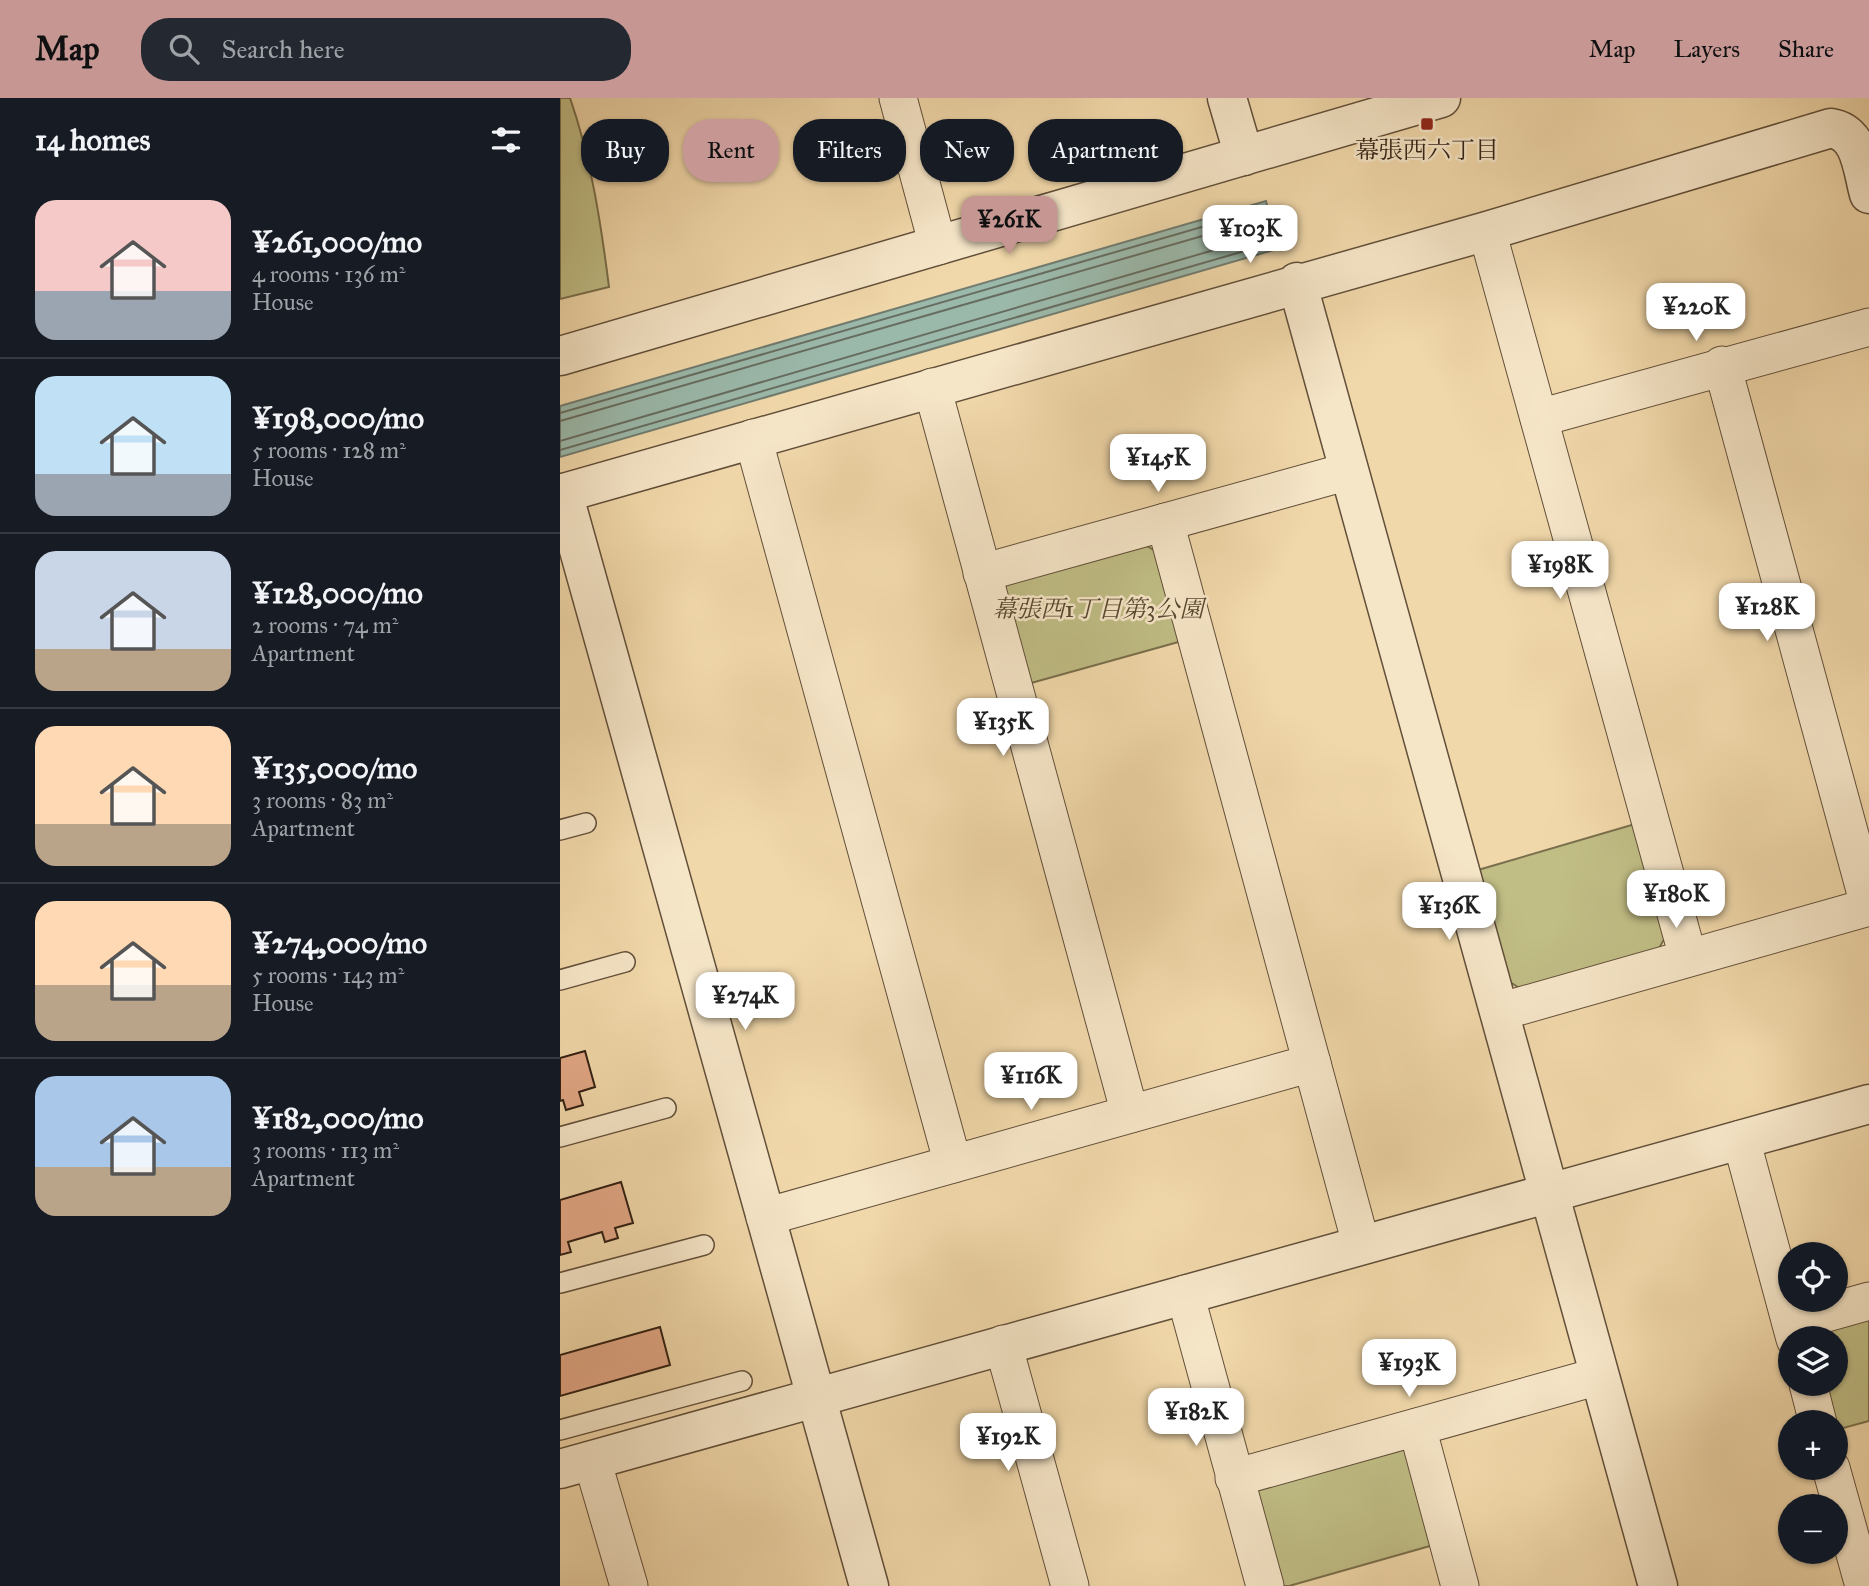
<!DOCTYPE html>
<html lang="en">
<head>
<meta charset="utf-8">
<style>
	:root { --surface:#171b24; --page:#242831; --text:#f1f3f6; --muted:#9ea1a6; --line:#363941; --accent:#c59692 }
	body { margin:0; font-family:"IM FELL Great Primer","Noto Serif JP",serif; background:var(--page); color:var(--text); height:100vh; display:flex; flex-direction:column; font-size:26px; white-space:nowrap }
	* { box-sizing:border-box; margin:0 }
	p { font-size:23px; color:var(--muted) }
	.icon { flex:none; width:38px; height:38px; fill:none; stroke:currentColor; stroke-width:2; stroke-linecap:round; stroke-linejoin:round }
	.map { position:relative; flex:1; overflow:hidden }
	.side { display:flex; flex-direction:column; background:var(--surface); width:560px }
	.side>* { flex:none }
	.guide { position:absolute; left:21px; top:21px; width:665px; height:63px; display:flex; gap:14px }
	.tools { position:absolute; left:1218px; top:1144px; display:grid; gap:14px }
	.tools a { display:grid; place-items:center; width:70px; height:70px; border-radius:50%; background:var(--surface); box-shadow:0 2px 5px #0004; font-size:35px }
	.price { position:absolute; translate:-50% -60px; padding:0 16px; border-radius:14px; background:#fff; color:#222; font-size:23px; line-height:46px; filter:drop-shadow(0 2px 4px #0008) }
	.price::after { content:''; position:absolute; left:50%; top:42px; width:21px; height:16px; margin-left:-10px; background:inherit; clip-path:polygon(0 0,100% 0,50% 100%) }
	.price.current { background:var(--accent); color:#111 }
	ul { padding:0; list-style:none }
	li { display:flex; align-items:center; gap:21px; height:175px; padding:0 35px }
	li+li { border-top:2px solid var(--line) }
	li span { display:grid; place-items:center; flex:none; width:196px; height:140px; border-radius:21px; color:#555 }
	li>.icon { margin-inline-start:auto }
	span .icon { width:84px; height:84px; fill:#fffc; stroke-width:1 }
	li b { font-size:30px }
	h2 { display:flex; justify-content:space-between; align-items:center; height:84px; padding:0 35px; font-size:30px }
	.tag { padding:0 24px; border-radius:28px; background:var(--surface); box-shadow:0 2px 5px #0004; font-size:24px; line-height:63px }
	.tag.current { background:var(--accent); color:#111 }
	header { display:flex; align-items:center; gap:42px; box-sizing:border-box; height:98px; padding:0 35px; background:var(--accent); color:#111 }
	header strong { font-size:33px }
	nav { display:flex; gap:38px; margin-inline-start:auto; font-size:24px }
	.search { width:490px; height:63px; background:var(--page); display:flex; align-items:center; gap:18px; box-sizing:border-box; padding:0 24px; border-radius:28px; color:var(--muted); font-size:26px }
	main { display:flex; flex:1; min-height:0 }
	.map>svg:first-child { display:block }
	.green { fill:#c0bd85; stroke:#7a6f4c; stroke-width:2 }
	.water { fill:#9bb9ab; stroke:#717c6f; stroke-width:2 }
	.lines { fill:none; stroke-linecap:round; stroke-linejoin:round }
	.shore { stroke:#676d60; stroke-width:2 }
	.building { fill:#e2a886; stroke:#332114; stroke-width:2 }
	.service-casing { stroke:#624f3a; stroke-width:22 }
	.minor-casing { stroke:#624f3a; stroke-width:39 }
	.tertiary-casing { stroke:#624f3a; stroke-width:41 }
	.service { stroke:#f6e6c8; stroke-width:19 }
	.minor { stroke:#f6e6c8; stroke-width:37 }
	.tertiary { stroke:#f6e6c8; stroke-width:38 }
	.poi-dot { fill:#8f2418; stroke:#f6e6c8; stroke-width:2.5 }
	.labels { text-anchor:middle; stroke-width:5; stroke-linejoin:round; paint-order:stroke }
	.poi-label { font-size:24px; fill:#332114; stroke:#f6e6c8 }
	.park-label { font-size:24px; font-style:italic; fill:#564830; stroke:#f6e6c8 }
</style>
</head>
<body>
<header>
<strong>Map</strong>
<div class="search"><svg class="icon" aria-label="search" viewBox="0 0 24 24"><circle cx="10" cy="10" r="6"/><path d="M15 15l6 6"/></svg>Search here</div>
<nav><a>Map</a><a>Layers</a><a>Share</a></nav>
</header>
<main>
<section class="side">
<h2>14 homes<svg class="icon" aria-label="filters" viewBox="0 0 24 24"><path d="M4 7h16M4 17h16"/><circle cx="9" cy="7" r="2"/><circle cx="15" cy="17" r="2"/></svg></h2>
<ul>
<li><span style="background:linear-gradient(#f6c9c9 65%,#9aa5b1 0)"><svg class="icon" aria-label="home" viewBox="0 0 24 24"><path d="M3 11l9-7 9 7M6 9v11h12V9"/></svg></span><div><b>¥261,000/mo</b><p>4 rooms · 136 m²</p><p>House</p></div></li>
<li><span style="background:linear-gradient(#bfe0f5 70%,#9aa5b1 0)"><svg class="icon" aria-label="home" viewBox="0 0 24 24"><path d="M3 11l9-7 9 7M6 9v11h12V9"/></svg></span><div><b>¥198,000/mo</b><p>5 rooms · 128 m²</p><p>House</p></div></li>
<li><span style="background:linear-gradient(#c9d6e8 70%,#b9a48a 0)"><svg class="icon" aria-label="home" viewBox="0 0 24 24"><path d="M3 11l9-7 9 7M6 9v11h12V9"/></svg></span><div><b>¥128,000/mo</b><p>2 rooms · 74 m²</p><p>Apartment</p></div></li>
<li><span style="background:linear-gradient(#ffd9b3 70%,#b9a48a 0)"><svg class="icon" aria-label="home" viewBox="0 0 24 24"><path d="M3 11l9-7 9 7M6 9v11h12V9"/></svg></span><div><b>¥135,000/mo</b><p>3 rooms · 83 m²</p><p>Apartment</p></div></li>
<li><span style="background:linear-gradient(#ffd9b3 60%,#b9a48a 0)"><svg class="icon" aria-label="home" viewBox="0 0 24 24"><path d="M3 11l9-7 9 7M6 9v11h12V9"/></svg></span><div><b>¥274,000/mo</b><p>5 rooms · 143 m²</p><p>House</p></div></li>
<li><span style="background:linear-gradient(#a9c7e8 65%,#b9a48a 0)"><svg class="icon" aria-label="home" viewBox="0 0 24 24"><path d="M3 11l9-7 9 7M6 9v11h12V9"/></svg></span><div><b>¥182,000/mo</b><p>3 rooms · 113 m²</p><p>Apartment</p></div></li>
</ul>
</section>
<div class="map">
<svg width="1309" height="1488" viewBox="0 0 1309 1488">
	<rect width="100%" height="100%" fill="#f1d8aa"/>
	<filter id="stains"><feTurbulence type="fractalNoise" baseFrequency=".00286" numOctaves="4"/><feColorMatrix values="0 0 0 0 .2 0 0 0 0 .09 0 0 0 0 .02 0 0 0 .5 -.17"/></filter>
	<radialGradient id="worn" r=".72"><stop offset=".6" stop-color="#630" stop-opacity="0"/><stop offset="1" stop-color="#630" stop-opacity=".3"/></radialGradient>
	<g class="green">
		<path d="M0,0H10C31,60 41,126 49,189L0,201Z"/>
		<path d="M578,443L597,454L622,543L464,587L439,498L451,481Z"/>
		<path d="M1075,726L1107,836L1097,854L961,891L950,884L918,772Z"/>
		<path d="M1309,1215V1323L1276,1332V1325L1258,1286H1276V1241H1247L1253,1231Z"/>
		<path d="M838,1343L851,1353L877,1446L729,1488H712L687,1396L697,1383Z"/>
	</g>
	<path class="water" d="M706,103L717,151L0,359V308Z"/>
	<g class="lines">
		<g class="shore">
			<path d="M0,315L697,113L702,115L708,143L705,147L0,352"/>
			<path d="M0,323L691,124L695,126L698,137L695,140L0,343"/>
		</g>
	</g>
	<g class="building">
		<path d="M25,953L35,989L19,994L23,1007L6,1012L3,1002L0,1003V960Z"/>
		<path d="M61,1084L73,1125L55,1130L58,1140L45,1144L42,1134L8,1144L11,1154L0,1157V1102Z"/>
		<path d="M100,1229L110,1267L0,1298V1257Z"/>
	</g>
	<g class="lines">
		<defs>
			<g id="service">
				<path d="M0,732L26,725"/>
				<path d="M0,882L65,864"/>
				<path d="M0,1039L106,1010"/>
				<path d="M0,1185L144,1147"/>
				<path d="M0,1332L182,1283"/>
			</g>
			<g id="minor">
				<path d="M338,0L378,148"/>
				<path d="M927,133L1128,859"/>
				<path d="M1162,267L1309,807"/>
				<path d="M372,289L570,1016"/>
				<path d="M979,320L1309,229"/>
				<path d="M193,340L393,1066"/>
				<path d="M605,424L801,1146"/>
				<path d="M422,475L789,373"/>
				<path d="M939,914L1309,809"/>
				<path d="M1181,1041L1235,1241"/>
				<path d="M205,1119L752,965"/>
				<path d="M625,1196L705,1488"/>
				<path d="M1231,1225L1309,1203"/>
				<path d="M443,1246L510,1488"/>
				<path d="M1248,1286L1258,1325"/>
				<path d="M857,1329L900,1488"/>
				<path d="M32,1362L69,1488"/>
				<path d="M1271,1370L1304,1488"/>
				<path d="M674,1380L1039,1278"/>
			</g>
			<g id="tertiary">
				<path d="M667,0L684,58"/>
				<path d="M737,184L1098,1488"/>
				<path d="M0,258L881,0"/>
				<path d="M3,395L309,1488"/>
				<path d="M0,396L927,133L1271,30C1301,35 1302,71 1309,96"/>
				<path d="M0,1371L1309,1006"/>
			</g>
		</defs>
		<use href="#service" class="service-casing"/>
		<use href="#minor" class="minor-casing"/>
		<use href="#tertiary" class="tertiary-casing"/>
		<use href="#service" class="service"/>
		<use href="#minor" class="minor"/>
		<use href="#tertiary" class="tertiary"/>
	</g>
	<rect class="poi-dot" x="860" y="19" width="14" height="14" rx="3.5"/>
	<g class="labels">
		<g class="poi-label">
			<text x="867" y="60">幕張西六丁目</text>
		</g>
		<g class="park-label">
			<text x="538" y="519">幕張西1丁目第3公園</text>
		</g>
	</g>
	<rect width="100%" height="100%" filter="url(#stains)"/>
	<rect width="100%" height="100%" fill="url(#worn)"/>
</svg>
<div class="tools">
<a><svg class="icon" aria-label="locate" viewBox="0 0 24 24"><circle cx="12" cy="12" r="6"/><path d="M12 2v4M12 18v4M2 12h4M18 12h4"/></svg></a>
<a><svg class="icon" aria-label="layers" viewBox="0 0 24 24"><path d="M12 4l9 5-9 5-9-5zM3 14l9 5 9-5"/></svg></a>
<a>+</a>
<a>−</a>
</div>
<b class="price current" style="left:449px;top:158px">¥261K</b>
<b class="price" style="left:690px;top:167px">¥103K</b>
<b class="price" style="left:1136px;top:245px">¥220K</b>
<b class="price" style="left:598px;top:396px">¥145K</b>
<b class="price" style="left:1000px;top:503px">¥198K</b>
<b class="price" style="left:1207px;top:545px">¥128K</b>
<b class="price" style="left:443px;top:660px">¥135K</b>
<b class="price" style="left:1116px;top:832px">¥180K</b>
<b class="price" style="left:889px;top:844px">¥136K</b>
<b class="price" style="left:185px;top:934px">¥274K</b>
<b class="price" style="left:471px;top:1014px">¥116K</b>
<b class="price" style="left:849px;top:1301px">¥193K</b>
<b class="price" style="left:636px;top:1350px">¥182K</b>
<b class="price" style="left:448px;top:1375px">¥192K</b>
<div class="guide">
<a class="tag">Buy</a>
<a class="tag current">Rent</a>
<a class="tag">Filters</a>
<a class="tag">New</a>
<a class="tag">Apartment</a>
</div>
</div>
</main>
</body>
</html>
